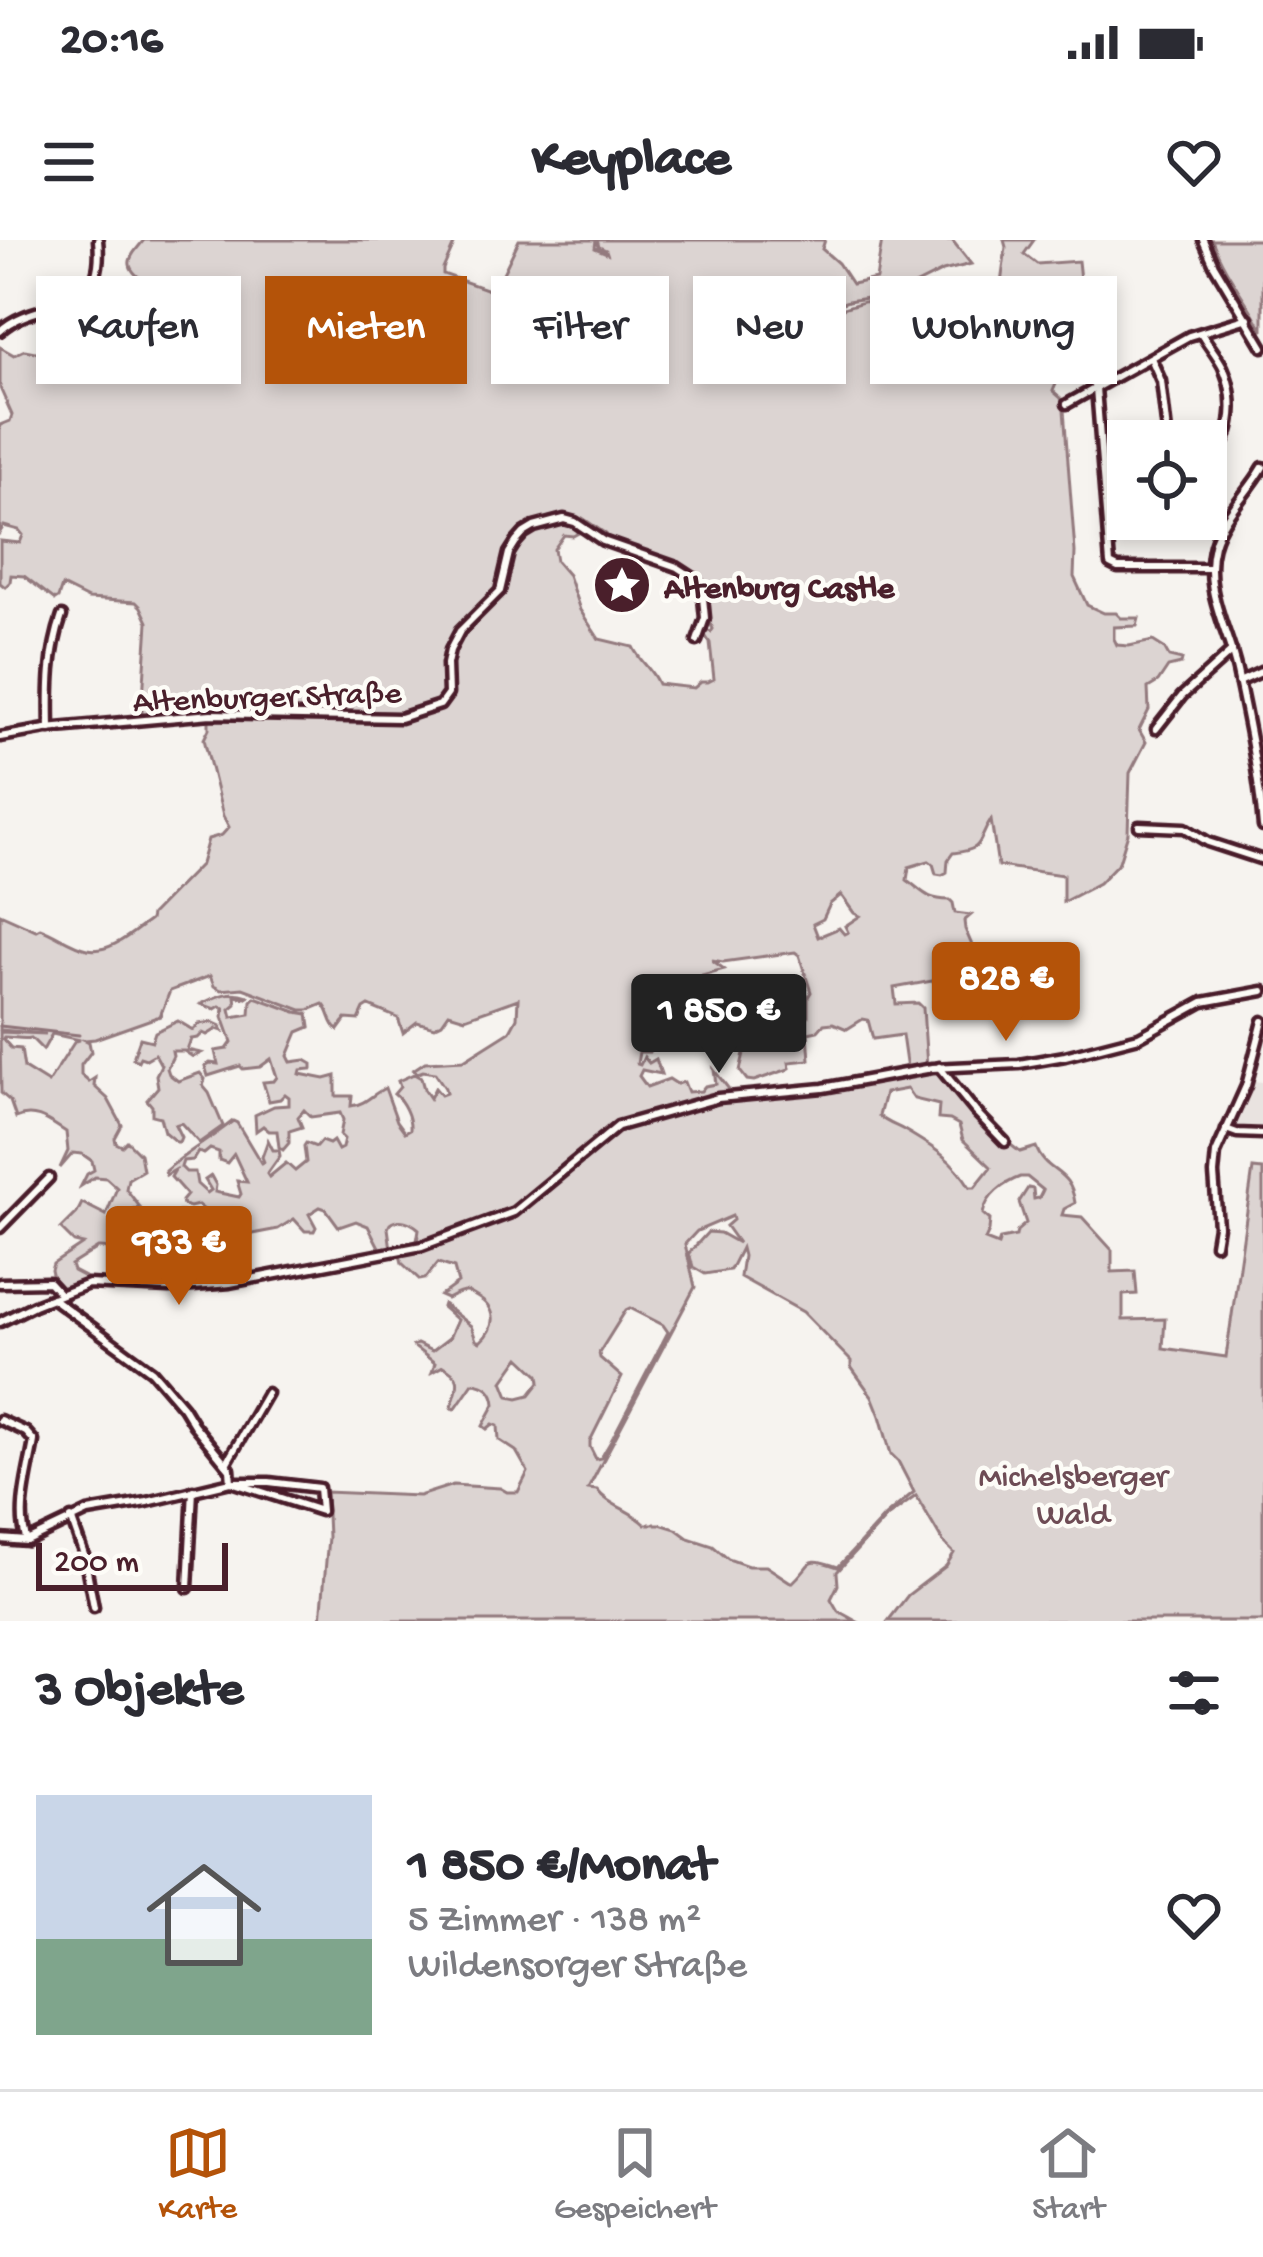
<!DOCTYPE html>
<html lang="de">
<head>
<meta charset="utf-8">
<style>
	:root { --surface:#fff; --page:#f2f2f3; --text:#2b2b33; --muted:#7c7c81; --line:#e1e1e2; --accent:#b45309 }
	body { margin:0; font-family:"Gochi Hand",sans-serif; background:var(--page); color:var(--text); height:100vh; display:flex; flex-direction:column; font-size:45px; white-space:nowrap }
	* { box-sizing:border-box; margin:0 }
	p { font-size:39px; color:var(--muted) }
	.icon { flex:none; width:66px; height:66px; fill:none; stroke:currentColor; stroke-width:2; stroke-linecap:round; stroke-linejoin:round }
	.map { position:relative; height:1381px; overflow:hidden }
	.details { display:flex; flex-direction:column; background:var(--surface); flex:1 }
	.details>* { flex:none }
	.hud { position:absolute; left:36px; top:36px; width:1191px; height:108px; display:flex; gap:24px }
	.controls { position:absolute; left:1107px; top:180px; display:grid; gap:24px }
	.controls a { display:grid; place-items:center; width:120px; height:120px; border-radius:0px; background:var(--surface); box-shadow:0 6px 18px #0003; font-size:60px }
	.scale { position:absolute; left:36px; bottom:30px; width:192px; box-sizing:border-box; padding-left:12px; border:6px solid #4a1f2b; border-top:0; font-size:33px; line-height:42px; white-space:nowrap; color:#4a1f2b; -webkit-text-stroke:9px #fdfcf7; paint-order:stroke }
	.price { position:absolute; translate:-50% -102px; padding:0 27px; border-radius:12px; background:var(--accent); color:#fff; font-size:39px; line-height:78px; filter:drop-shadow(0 3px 6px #0008) }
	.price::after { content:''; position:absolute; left:50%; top:72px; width:36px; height:27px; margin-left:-18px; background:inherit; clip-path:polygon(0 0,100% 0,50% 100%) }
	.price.on { background:#222; color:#fff }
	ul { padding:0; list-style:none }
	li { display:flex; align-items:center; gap:36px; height:300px; padding:0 36px }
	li+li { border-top:3px solid var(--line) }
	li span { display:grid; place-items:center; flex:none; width:336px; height:240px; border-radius:0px; color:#555 }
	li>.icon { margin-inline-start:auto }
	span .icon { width:144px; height:144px; fill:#fffc; stroke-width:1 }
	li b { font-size:51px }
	h2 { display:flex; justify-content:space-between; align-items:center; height:144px; padding:0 36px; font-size:51px }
	.tag { padding:0 42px; border-radius:0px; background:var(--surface); box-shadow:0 6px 18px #0003; font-size:42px; line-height:108px }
	.tag.on { background:var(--accent); color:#fff }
	.status { display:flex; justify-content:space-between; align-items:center; height:84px; padding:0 60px; background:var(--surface); direction:ltr }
	.status svg { height:33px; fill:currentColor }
	header { display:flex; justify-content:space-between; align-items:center; height:156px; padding:0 36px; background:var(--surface); font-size:54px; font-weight:700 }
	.tabs { display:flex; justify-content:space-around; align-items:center; height:168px; border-top:3px solid var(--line); background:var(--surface); font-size:33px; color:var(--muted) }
	.tabs a { display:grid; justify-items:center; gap:6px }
	.tabs .on { color:var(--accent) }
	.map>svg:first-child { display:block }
	.built { fill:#e9e3e0 }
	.green { fill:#dcd4d2; stroke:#937a7e; stroke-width:3; fill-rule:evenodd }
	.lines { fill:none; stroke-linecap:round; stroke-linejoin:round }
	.stream { stroke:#8e7378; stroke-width:3 }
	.street-casing { stroke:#4a1f2b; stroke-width:15 }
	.street { stroke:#fdfcf7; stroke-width:6 }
	.labels { text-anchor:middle; stroke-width:9; stroke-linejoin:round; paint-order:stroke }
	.poi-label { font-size:33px; font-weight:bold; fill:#4a1f2b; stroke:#fdfcf7; text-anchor:start }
	.street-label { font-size:33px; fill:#4a1f2b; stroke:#fdfcf7 }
	.park-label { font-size:33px; fill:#6e4c55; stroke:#fdfcf7 }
</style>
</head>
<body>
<div class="status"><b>20:16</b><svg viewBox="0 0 49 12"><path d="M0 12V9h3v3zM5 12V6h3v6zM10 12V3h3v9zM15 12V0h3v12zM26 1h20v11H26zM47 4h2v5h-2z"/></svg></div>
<header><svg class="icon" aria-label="menu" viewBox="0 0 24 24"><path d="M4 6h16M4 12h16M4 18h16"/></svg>Keyplace<svg class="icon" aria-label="heart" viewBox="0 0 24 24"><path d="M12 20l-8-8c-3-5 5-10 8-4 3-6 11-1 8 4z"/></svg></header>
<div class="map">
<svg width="1263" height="1381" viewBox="0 0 1263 1381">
	<rect width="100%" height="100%" fill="#f6f3ef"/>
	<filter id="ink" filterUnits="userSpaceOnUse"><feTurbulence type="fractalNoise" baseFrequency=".00833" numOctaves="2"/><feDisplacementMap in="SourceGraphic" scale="24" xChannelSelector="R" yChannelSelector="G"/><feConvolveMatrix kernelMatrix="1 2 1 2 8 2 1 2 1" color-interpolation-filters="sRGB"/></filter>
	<g filter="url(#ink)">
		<path class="built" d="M1252,841L1263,842V891L1237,889L1235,880Z"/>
		<g class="green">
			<path d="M144,0H456L443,29V34L494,52L519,0H596L595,8L607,13L606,10L599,7L597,0H825L822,9L838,23L852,44L876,39L882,0H952L971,24L943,31L899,53L848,61L790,81L789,86C827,76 861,56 903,58L917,128L1025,114L1044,118L1056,144L1053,151L1061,158L1064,170L1075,312L1074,337L1087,365L1104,373H1116L1121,378H1139L1137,386L1114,387V399L1117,405L1129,406L1153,401L1164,408L1169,417L1182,420L1181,424L1168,427L1158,442L1148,448L1149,470L1139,490L1146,502L1130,533L1128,593L1119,622L1099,643L1063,662V635L998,626L991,580C976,603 986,609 953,613L948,620L947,632L942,635L936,634L933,624L929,621L909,627L907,640C925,653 925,659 950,660L953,663L955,673L971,675L964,681L965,689L987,740L984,745L932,741L894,748L896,764L918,763L923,768L927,827L907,830L902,795L873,799L868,780L863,779L847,789L833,783L824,784L818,791L808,793L810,820L789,822L790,828L786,830L754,841L747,840L740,831L744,813L742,781L777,779L783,789L796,787L800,777L808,776V757L811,752L799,715L795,712L723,722L712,720L724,729L702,735L693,757L682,754L689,767L688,777L692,782V788L686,792L677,787L669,788L671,793L681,797L680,802L669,804L656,797L649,812H639L637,824L640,825L644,817L649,823L656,819L661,834L642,830L639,836L647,847L669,839L677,844L684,842L688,852L701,851L705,846L716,844L714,830L732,853L746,850L749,854H811L860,842L889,840L935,831L1004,906L1011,905L1020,912L1036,907C1046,935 1070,927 1075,963L1064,969L1062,975L1082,977L1112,1010V1032L1135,1031L1137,1054L1123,1055V1080L1165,1079L1163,1108L1226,1117L1253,929L1263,930V1381H888L908,1355L946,1326L954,1313L943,1302L916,1256L887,1277L837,1332L838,1345L831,1359L838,1371L856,1381H321L328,1297L326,1252L419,1256L453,1245L500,1248L507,1252H518L528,1232L516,1211L499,1200L498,1186L493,1184L487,1189L483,1186L495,1164C494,1151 487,1144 473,1143L455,1169L452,1168C454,1149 468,1139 443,1126L432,1132L435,1123L413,1106L417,1104L432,1111L449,1098L457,1080L442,1067L443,1064L471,1086L476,1100L480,1102C497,1086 497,1068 475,1056C472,1054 469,1052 466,1052C459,1052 453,1056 447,1059L440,1056L458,1043L454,1028L438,1023L425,1039L420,1040L402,1023L400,1015L420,1008L417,1001L419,989C411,982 400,977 390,984L388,988L391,1009L381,1011L368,986L356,981L339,987L326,969L320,967L309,974L316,987L314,991H305L294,979L278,989L242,996L227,1007L222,1005L225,994L208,997L200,1012L195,1011L189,1001C186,1000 168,1004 163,1005L156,1015L152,1003L164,994L177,990L179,972H183L196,985L211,976L198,965L190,967L183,965L182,961L187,955L171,937L175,930L166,935L165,931C187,912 209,900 233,881L237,883L261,923L264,922L262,917L268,900L273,910H279L280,916L267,934L269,937L286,923L295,931L306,922L304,906L306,903L316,907L321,901L329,904L333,901L338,910L342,908L344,899L340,895L343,880L340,873L311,877L304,870L298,877L302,887L289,891V903L283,910L279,907L277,891H269L263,886L256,891L255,875L274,866L289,865V857L285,854L280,859L269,861L263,842L274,841L277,837L271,819L260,827L243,829L240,826L208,836L205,826L210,823L218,824L215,811L227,809L232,802L223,777L224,768L220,766L215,769L201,764C217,756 231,749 248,756L245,758L235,756L236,764L230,769L232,777L250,774L251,761L255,757L296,772L308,774L310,787L298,792L288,816L291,822L305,820L312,824V829L301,830L300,834L325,839L336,836V856H352L351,866C366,864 371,855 385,848L397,881L405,892L410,889C411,877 403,861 394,854L400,847L398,841L414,834L421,838L424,849L430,858L435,848L441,855L446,853L445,848L435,833L423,831L418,833L413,830L425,822L464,820L510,791L517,778L518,759L465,778L449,773L442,783L434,787L417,782L403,793L398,778L369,766L364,769L359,780L346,779L338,790C329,783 331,771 323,764L309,770H301L243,748L221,750L214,746L210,736L170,751L160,776L95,799L85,800L89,802L91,812L81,825V835L89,842L95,838L94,846L108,859L122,885L115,898L116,903L122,906L127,901L140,914L143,930L128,939L126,949L140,967L134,970V973L156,1025L154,1028H149L136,1013L130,990L122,985L119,989L125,1004C117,1015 110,1007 98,1008L71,1025L73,1031L88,1039V1042L65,1051L54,1043L51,1030L53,1024L83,1004L74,1002L61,989L77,973L82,963L106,975L117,948L106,938L95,937L81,946L87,934L94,930L92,921L82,914L73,913L60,928L68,911L66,892C50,882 35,869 16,878L10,861L1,853L0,792L46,794L0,790V674L36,690L40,688C55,693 71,706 87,709C110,714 133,692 150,680L151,675L201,624L208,599L222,595L229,587L223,576L204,499L209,489V479H142V468L150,463L143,458L148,382L141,367L136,362L88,359L62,346L58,358L55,360L24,336L11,335L10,342L5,347L0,343V301L20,303L23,295L19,290L4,286L0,292V185L10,181L12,175L0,148V107L14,115L25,110L35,112L100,105V102L120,97L132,78L113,73L111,68L115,61L134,62L144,49L145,42C122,26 128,19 144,0ZM584,279L606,294L613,303C636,311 687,321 699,343C708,357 705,375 713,389L711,392L705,390L704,394L710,403L714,439L708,442H701L694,448L658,444C652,429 640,422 633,407L599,399L580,370L568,335L556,321L554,309L564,295L573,296L586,289ZM841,655L854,673L860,676L845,686L848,692L844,694L839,688L818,697L813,684L823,679L830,664ZM52,794L80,800L75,801L48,843L24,828L21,809L11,808L3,799L4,797C13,797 23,800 31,798L43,810ZM907,849L914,859L939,865L938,879L950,880L959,885L963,900L991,927L975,947H970C953,919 933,907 904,890C895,885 887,883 879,876L885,853ZM210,909L219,912V920L227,923L234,914L247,942L237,941L241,954L239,957L215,952L216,945L211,936L205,940L211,950L207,953L197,944L195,932H186L181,927L183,921L193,920L198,912L204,914ZM1020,937H1027L1043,950L1039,958L1034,959L1033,949L1028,948L1019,962L1026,983L1017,991L1016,996L1000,999L998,1005L985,1000L989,991L990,980L983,974C986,956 1004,943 1020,937ZM732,976L733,980L726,986L738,1003L720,993L708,992L689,1013L693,1027L705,1034L730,1030L741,1008L743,1016L740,1037L803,1072L851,1121V1127L872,1156L880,1176L891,1214L898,1221L914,1252L885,1276L838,1327C804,1315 815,1322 792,1343L766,1326H748L728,1319L713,1306L688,1298L676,1289L660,1284H645C631,1270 608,1265 597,1250L588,1249L695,1047L685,1004L697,991ZM630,1068L663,1085L668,1092L611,1201L601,1218L596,1219L590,1207V1201L622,1137L600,1118L599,1113L626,1070ZM520,1117L539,1135L540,1142L530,1155L518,1158L509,1156L503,1141Z"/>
			<path d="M1004,0H1034L1024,14L1037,24L1078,21L1081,49L1000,51L1006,7Z"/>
			<path d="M1212,0H1263V91C1247,60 1224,33 1212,0Z"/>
			<path d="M178,781L193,790L199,784L212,782L221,786L223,791L217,789L207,795L203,793L198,798L191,799L187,810L201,813L193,817L184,811H172L173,816L167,828L169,834L178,841L200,833L205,839L203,846L209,853L223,886L199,903L181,883L175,885L181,897L179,902H176L164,892L160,877L152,875V866L147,860L158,847L156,835L161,825L155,814L146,819L140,817L138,821L133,818L140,798L152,801L155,792Z"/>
		</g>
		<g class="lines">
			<path class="stream" d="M0,786L79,795"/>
			<defs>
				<g id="street">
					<path d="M1203,0L1214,25L1263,107"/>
					<path d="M0,91C40,54 107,82 98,0"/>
					<path d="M1201,93C1208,105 1217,115 1223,127C1239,164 1232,201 1206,231"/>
					<path d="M1072,117L1096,148L1110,324L1118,328H1211"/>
					<path d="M1151,118L1161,141L1168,201"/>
					<path d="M1067,164L1189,96L1248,78"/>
					<path d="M1263,227C1248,253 1222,276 1214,305C1202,350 1228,389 1237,431C1248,482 1259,535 1263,587"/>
					<path d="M1107,263L1128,261"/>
					<path d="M1239,442L1263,431"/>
					<path d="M50,489C49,449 49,413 62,376"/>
					<path d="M1156,489L1182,456L1232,411"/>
					<path d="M0,497L46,489L211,474L400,478L440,465L448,454L447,424L450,410L460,391L500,351L509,313L516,302L524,293L534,287L564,279L575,282L603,301L677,327L697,340L703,358L705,378L697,401"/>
					<path d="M1139,586L1185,588L1208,602L1263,620"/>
					<path d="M939,827L975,871L1005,902"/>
					<path d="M1226,889L1237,893L1263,894"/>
					<path d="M0,988L49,938"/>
					<path d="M1215,1004L1218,986L1214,934L1216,913L1246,846L1263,781"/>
					<path d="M0,1043L49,1042L60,1054"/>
					<path d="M52,1058L152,1131L183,1167L194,1185L230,1229L231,1242"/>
					<path d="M0,1082L34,1065L88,1044L169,1048L230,1043L422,1006L514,972L618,886L718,858L823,848L932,828L1019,824L1065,816L1139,797L1203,762L1263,751"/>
					<path d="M0,1180L26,1192L34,1201C29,1231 16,1272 27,1301"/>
					<path d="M226,1224L267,1153"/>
					<path d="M71,1278L84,1315L94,1367"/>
					<path d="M0,1299L27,1301L88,1272L147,1262L231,1242H269L319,1248L321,1271L231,1242"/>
					<path d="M188,1348L193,1250"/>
				</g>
			</defs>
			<use href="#street" class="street-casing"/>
			<use href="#street" class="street"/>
		</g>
	</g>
	<defs>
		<symbol id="sight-disc" viewBox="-11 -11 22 22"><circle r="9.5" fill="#4a1f2b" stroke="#fdfcf7"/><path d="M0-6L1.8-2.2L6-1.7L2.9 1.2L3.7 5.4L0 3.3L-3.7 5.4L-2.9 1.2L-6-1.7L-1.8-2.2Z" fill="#fff"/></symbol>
	</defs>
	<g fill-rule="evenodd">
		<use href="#sight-disc" x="589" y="312" width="66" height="66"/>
	</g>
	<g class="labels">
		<g class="poi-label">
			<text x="664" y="357">Altenburg Castle</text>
		</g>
		<g class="street-label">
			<text transform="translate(267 454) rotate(-2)" y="12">Altenburger Straße</text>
		</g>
		<g class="park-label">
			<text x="1073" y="1245">Michelsberger<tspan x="1073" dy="38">Wald</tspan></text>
		</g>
	</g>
</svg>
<div class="controls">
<a><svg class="icon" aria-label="locate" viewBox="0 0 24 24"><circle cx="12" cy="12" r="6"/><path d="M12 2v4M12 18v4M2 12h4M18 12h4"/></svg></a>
</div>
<div class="scale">200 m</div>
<b class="price" style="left:1006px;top:804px">828 €</b>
<b class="price on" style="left:719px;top:836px">1 850 €</b>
<b class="price" style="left:179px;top:1068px">933 €</b>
<div class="hud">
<a class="tag">Kaufen</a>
<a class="tag on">Mieten</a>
<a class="tag">Filter</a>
<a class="tag">Neu</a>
<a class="tag">Wohnung</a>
</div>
</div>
<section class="details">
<h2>3 Objekte<svg class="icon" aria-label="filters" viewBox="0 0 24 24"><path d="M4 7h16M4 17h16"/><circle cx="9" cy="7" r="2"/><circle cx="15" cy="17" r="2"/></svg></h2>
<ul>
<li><span style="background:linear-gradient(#c9d6e8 60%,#7fa58c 0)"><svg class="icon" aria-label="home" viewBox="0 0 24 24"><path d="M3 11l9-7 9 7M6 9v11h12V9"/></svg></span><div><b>1 850 €/Monat</b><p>5 Zimmer · 138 m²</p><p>Wildensorger Straße</p></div><svg class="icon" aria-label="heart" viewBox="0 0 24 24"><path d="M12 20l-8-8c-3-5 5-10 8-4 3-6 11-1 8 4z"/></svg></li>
</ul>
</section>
<nav class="tabs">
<a class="on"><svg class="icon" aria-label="map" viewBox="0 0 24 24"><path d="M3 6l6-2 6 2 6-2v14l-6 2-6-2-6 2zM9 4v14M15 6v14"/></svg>Karte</a>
<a><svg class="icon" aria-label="saved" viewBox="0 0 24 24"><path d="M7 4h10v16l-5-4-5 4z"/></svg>Gespeichert</a>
<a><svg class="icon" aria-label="home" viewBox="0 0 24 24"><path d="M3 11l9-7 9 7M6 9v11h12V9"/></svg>Start</a>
</nav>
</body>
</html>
